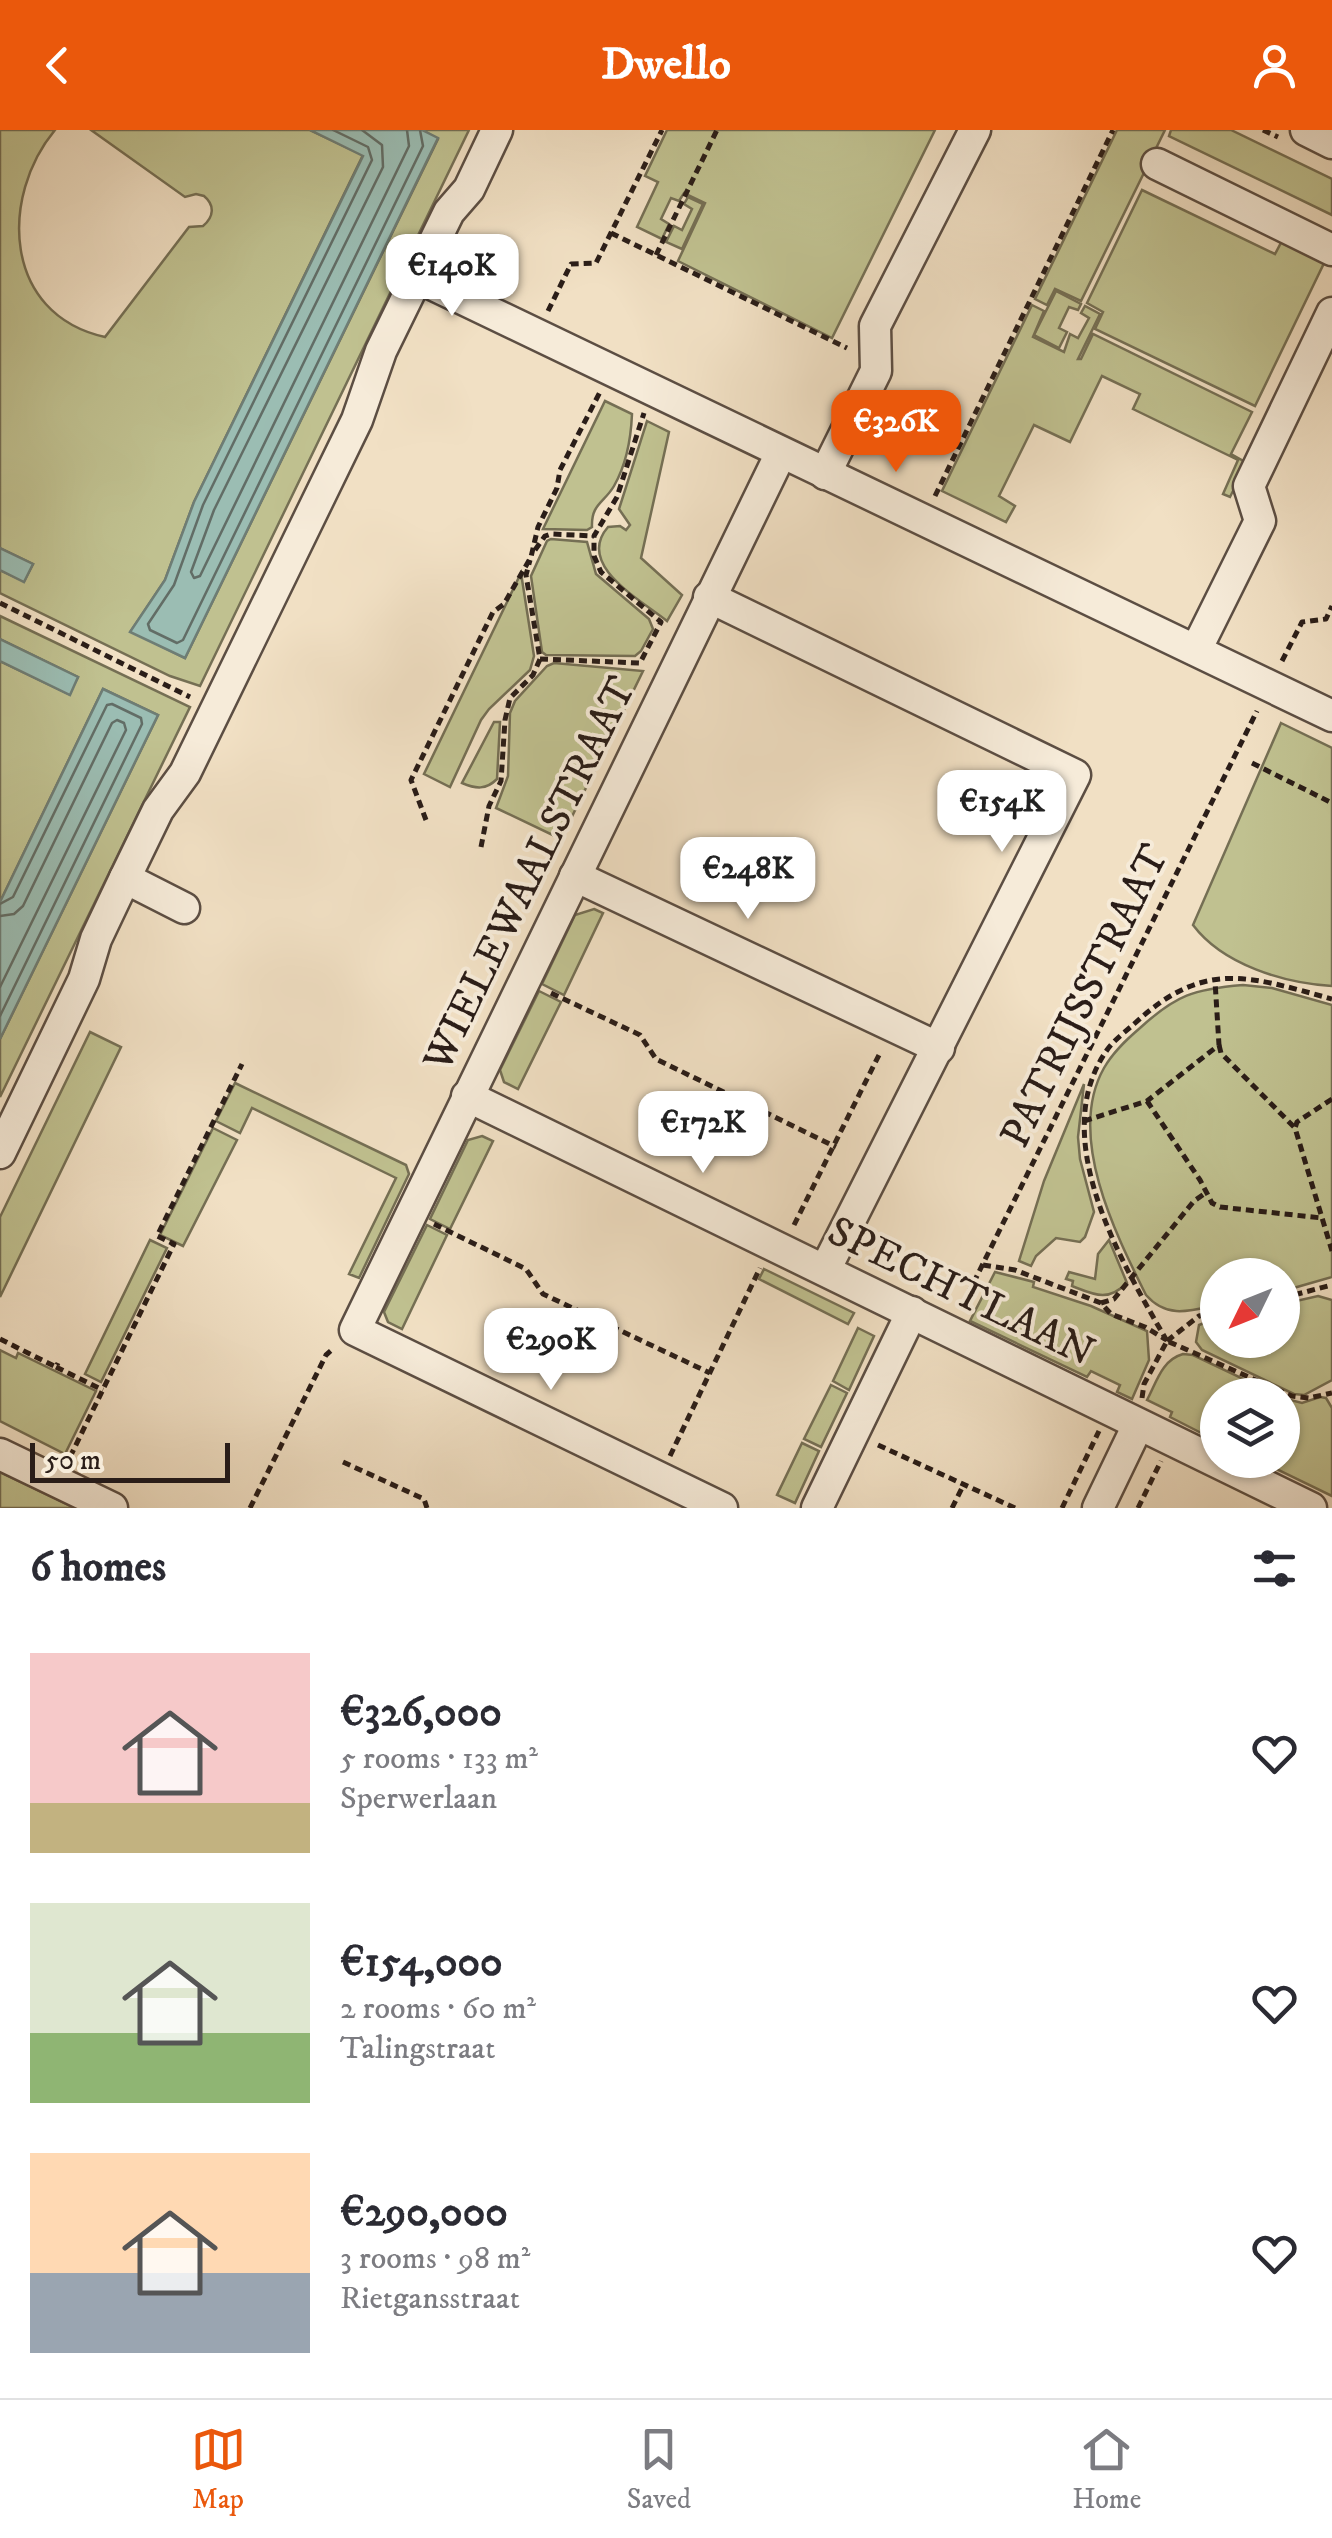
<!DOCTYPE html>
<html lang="en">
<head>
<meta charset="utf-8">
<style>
	:root { --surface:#fff; --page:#f7f7f7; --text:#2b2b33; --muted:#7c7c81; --line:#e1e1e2; --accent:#ea580c }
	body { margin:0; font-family:"IM FELL DW Pica",serif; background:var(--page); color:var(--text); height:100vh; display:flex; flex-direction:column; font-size:38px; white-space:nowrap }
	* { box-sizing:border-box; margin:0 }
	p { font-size:32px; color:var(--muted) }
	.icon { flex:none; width:55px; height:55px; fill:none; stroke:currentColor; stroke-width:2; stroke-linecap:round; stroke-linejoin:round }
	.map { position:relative; height:1378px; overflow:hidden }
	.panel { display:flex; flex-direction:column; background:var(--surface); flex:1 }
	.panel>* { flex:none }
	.needle { width:65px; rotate:227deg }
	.tools { position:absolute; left:1200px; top:1128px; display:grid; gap:20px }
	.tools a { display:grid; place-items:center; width:100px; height:100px; border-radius:50%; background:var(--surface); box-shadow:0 2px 8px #0004; font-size:50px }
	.scale { position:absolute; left:30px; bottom:25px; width:200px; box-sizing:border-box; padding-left:10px; border:5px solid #2a1d18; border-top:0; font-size:28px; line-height:35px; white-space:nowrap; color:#2a1d18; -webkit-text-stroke:8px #f6ebd9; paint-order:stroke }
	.price { position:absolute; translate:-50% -85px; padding:0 22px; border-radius:20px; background:#fff; color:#222; font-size:32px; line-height:65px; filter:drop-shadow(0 2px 5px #0008) }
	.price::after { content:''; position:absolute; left:50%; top:60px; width:30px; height:22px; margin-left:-15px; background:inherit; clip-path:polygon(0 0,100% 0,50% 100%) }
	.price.on { background:var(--accent); color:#fff }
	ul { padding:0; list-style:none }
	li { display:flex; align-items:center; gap:30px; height:250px; padding:0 30px }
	li span { display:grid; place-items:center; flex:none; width:280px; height:200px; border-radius:0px; color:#555 }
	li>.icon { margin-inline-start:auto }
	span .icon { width:120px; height:120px; fill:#fffc; stroke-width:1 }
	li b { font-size:42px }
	h2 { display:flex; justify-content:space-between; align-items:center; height:120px; padding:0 30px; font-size:42px }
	header { display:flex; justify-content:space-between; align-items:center; height:130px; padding:0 30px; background:var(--accent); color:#fff; font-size:45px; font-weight:700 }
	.dock { display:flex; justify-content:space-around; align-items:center; height:140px; border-top:2px solid var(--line); background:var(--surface); font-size:28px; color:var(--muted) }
	.dock a { display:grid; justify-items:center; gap:5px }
	.dock .on { color:var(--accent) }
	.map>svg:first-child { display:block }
	.green { fill:#c0c190; stroke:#756f54; stroke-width:2.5 }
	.water { fill:#9bbdb3; stroke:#6e7d75; stroke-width:2.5 }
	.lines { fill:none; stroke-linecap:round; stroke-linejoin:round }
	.shore { stroke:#626d66; stroke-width:2.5 }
	.minor-casing { stroke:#5c4e43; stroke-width:35 }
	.path { stroke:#2a1d18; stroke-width:5; stroke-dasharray:8 5; stroke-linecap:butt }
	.minor { stroke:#f6ebd9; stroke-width:30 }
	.labels { text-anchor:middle; stroke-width:8; stroke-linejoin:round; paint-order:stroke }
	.street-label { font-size:42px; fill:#2a1d18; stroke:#f6ebd9 }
</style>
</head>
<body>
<header><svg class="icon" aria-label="back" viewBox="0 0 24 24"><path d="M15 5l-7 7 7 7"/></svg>Dwello<svg class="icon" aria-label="person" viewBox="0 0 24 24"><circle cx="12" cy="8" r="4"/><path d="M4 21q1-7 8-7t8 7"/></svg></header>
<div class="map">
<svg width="1332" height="1378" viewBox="0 0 1332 1378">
	<rect width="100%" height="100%" fill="#f1e0c4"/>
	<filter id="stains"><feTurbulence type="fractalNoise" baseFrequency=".002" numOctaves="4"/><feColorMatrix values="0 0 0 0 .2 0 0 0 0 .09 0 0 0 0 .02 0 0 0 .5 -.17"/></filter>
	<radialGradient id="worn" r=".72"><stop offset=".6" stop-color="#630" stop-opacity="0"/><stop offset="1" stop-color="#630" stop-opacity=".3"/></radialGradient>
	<g class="green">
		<path d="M0,0H55C0,66 2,184 105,207L189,97L203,96C214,87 215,75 204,66L196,64L185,67L91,0H310L363,25L194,372L165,450L131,501L185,528L438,9L422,0H469L200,556L170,546L0,463V440L24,451L33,434L0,418Z"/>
		<path d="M667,0H935L832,208L678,131L705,73L684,63L679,71L671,68L661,89L669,94L662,109L637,97L658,52L645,46Z"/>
		<path d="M1117,0H1165L1081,171L1055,159L1047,175L1035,169Z"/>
		<path d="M1171,0H1231L1332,49V85L1169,6Z"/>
		<path d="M1142,60L1275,124L1283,109L1326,129L1255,276L1095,199L1103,182L1087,173Z"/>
		<path d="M688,67L703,74L682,119L666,112L674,96L682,100L692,79L684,74Z"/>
		<path d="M1056,161L1081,174L1078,180L1069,177L1059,198L1067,202L1059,218L1034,205Z"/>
		<path d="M1032,175L1044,181L1033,207L1064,222L1070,204L1078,208L1089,188L1081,183L1085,176L1100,184L1078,229H1081L1093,204L1252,282L1231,324L1247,333L1230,367L1223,364L1238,330L1133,279L1140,264L1102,246L1070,312L1034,295L999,366L1015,376L1006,392L942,361Z"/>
		<path d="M605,271L632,284C631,308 626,335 614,356C604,373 591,374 592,397L587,400L543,399Z"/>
		<path d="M647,291L669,302L641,428L682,465L667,491C641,470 575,435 608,397L620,396L626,400L630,395L619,379Z"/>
		<path d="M551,409L587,412L596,444L649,489L653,499L641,521L635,526L546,525L542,522L531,446L547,411Z"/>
		<path d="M521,443L534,526L530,540L489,579L481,590L450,657L424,644Z"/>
		<path d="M0,486L190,577L0,967V909L158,585L103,559L0,772V531L69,564L78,547L0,509Z"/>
		<path d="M554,533L643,541L561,709L496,678L508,646L510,583L515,571L547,536Z"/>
		<path d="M494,592H500L497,649C486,660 476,659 462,653Z"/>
		<path d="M1281,593L1332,618V856C1284,853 1223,835 1193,795Z"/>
		<path d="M594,779L603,783L564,865L542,854L575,785Z"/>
		<path d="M1243,855L1272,858L1332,875V1147L1283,1161L1282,1145H1218L1217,1175C1190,1181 1167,1189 1146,1165C1115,1103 1066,1005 1104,938C1113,922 1126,910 1140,898C1176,865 1194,859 1243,855Z"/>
		<path d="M539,861L561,872L518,959L504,952L500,940Z"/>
		<path d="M90,902L121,917L0,1167V1087Z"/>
		<path d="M235,953L406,1035L409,1044L359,1148L349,1144L396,1048L252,978L240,1003L216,991Z"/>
		<path d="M1084,954L1078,1007L1080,1029L1094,1082L1085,1107L1080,1112L1056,1108L1036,1126L1031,1136L1019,1131L1044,1051Z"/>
		<path d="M213,998L237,1010L183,1116L160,1105Z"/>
		<path d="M482,1006L493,1011L450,1099L430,1089L468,1010Z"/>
		<path d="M427,1095L447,1105L402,1199L388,1192L384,1182Z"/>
		<path d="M150,1110L167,1118L101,1252L85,1244Z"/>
		<path d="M1109,1110L1127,1153C1108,1172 1095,1165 1072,1156L1073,1151L1066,1149L1069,1142L1095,1149L1098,1124Z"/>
		<path d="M764,1139L854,1183L848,1194L759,1149Z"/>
		<path d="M995,1142L1034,1152L1033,1157L1091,1176L1147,1201L1149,1230L1132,1269L1117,1262L1120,1255L1091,1241L1087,1247L970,1191Z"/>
		<path d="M1318,1166L1332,1170V1250L1304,1265L1294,1264L1202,1220L1196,1212L1199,1195L1217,1188L1218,1210H1282L1283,1174Z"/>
		<path d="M858,1198L874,1206L849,1260L833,1251Z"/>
		<path d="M0,1220L16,1228L18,1223L96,1261L65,1324L0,1291Z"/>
		<path d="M1183,1224L1193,1225L1277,1265H1218L1217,1311L1170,1287L1172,1282L1147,1270C1157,1251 1162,1230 1183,1224Z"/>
		<path d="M831,1255L847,1263L821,1317L804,1309Z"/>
		<path d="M1320,1267L1326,1268L1332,1278V1366L1258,1330H1282L1283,1268L1302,1273Z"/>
		<path d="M802,1313L819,1321L795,1373L777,1365Z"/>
		<path d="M0,1342L75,1378H0Z"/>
	</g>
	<g class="water">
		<path d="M310,0H422L438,8L185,528L130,502L165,450L194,372L363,26Z"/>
		<path d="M0,418L33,434L24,452L0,440Z"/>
		<path d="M0,509L78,547L70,565L0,531Z"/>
		<path d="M103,559L158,585L0,909V772Z"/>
	</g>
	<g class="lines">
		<g class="shore">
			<path d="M333,0L368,17L372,30L203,375L174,455L148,494L150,500L177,513L183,510L423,16L420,0"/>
			<path d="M362,0L382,15L383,37L214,380L191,442L194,448L200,446L409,16L407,0"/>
			<path d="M0,774L13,767L107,575L112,574L141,588L142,594L0,886"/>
			<path d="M0,786L14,784L23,776L112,593L117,590L124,593L126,600L0,857"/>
		</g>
		<defs>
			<g id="minor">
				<path d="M1306,0L1332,13"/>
				<path d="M1157,34L1332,120"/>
				<path d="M417,147L1332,586"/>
				<path d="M825,344L876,241L875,196L975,0"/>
				<path d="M709,467L1075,645L825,1140"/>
				<path d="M1196,520L1260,391L1249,356L1332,183"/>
				<path d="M575,746L939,918"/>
				<path d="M125,748L184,778"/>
				<path d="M467,966L1311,1378"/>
				<path d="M0,1023L84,849L96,809L125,748L158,680L185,643L357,290L381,221L449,82L469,59L497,0"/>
				<path d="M0,1324L112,1378"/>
				<path d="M722,1378L355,1200L781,323"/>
				<path d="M817,1378L912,1182"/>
				<path d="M1098,1378L1138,1295"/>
			</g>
		</defs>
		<use href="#minor" class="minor-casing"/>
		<g class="path">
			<path d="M1263,0L1278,7"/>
			<path d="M611,103L847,218"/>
			<path d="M656,125L717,0"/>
			<path d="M548,181L571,134L596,133L662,0"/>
			<path d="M935,366L1113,0"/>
			<path d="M535,420L545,406L551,404L594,406"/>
			<path d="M0,473L190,567"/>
			<path d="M540,529L640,533L661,492L601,442L594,426V406L617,367L644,283"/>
			<path d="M1282,531L1302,492L1326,489L1332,476"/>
			<path d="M1252,633L1332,673"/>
			<path d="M426,690L411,650L493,482L504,474L531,427L538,397L557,358L560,340L600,262"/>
			<path d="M481,717L489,676L501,651L505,590L510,568L533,545L540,529L526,445L530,430"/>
			<path d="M551,863L640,905L656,929L836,1017"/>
			<path d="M1219,915L1221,923L1294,997"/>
			<path d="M1332,969L1297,992L1295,998L1332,1121"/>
			<path d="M1147,971L1200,1050L1212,1073L1220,1077L1322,1088"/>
			<path d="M1084,991L1147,971L1219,915L1215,851"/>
			<path d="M434,1094L526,1139L543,1164L710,1243"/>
			<path d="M794,1095L881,921"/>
			<path d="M983,1135L1015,1140L1101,1173L1111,1184L1145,1197L1165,1209"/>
			<path d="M1282,1168L1332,1155"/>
			<path d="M1101,1173L1114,1169L1194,1071L1207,1062"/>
			<path d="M962,1176L1257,581"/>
			<path d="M0,1209L56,1237L58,1233"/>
			<path d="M1167,1211C1122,1133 1046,1007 1107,920C1114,910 1125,902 1134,894C1204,829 1248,846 1332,869"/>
			<path d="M1167,1211L1199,1186L1218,1182"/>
			<path d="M56,1237L103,1260"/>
			<path d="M1142,1268L1144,1254L1167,1211L1292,1266L1309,1268L1332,1263"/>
			<path d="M878,1315L1015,1378"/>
			<path d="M670,1326L760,1138"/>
			<path d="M70,1327L174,1114L157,1106L242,934"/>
			<path d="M343,1332L424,1369L427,1378"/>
			<path d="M250,1378L326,1225L334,1218"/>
			<path d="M952,1378L964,1354"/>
			<path d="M1062,1378L1099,1301"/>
			<path d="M1138,1378L1161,1331"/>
		</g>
		<use href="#minor" class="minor"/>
	</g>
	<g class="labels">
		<g class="street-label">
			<text transform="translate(528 743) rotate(-64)" y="15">WIELEWAALSTRAAT</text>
			<text transform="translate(1083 865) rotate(-64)" y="15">PATRIJSSTRAAT</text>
			<text transform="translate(962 1160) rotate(26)" y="15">SPECHTLAAN</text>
		</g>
	</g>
	<rect width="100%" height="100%" filter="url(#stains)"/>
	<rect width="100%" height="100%" fill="url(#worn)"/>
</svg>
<div class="tools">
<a><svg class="needle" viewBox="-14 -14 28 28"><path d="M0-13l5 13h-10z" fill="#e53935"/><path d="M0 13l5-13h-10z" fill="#7c7c81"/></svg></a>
<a><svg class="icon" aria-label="layers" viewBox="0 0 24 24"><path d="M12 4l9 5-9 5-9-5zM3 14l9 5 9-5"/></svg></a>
</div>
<div class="scale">50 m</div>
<b class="price" style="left:452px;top:189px">€140K</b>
<b class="price on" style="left:896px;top:345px">€326K</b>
<b class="price" style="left:1002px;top:725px">€154K</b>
<b class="price" style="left:748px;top:792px">€248K</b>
<b class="price" style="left:703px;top:1046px">€172K</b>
<b class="price" style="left:551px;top:1263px">€290K</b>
</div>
<section class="panel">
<h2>6 homes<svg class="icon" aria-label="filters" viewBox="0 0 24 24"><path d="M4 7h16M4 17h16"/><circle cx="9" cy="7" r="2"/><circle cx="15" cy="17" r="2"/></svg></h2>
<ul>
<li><span style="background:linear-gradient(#f6c9c9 75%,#c2b280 0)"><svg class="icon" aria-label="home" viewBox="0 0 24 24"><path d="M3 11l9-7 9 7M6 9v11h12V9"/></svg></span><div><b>€326,000</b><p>5 rooms · 133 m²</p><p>Sperwerlaan</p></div><svg class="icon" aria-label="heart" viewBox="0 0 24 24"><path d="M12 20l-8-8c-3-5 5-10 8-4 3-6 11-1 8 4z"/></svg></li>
<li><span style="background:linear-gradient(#dfe7d0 65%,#8fb573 0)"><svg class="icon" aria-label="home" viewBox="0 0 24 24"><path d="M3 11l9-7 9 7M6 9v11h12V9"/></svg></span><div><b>€154,000</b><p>2 rooms · 60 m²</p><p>Talingstraat</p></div><svg class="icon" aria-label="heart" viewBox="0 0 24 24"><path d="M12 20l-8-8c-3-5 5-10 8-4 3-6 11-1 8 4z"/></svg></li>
<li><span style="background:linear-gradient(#ffd9b3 60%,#9aa5b1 0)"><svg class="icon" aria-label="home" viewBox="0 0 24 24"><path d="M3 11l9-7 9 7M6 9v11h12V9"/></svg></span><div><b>€290,000</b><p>3 rooms · 98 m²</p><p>Rietgansstraat</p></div><svg class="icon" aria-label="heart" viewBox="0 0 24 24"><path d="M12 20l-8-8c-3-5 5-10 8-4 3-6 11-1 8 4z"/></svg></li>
</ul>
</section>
<nav class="dock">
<a class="on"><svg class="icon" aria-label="map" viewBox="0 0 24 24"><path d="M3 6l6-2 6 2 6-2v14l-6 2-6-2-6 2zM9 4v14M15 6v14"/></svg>Map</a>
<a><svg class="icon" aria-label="saved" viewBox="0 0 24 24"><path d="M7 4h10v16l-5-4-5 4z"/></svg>Saved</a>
<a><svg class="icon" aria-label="home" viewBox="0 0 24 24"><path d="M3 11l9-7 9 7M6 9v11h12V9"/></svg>Home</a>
</nav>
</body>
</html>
